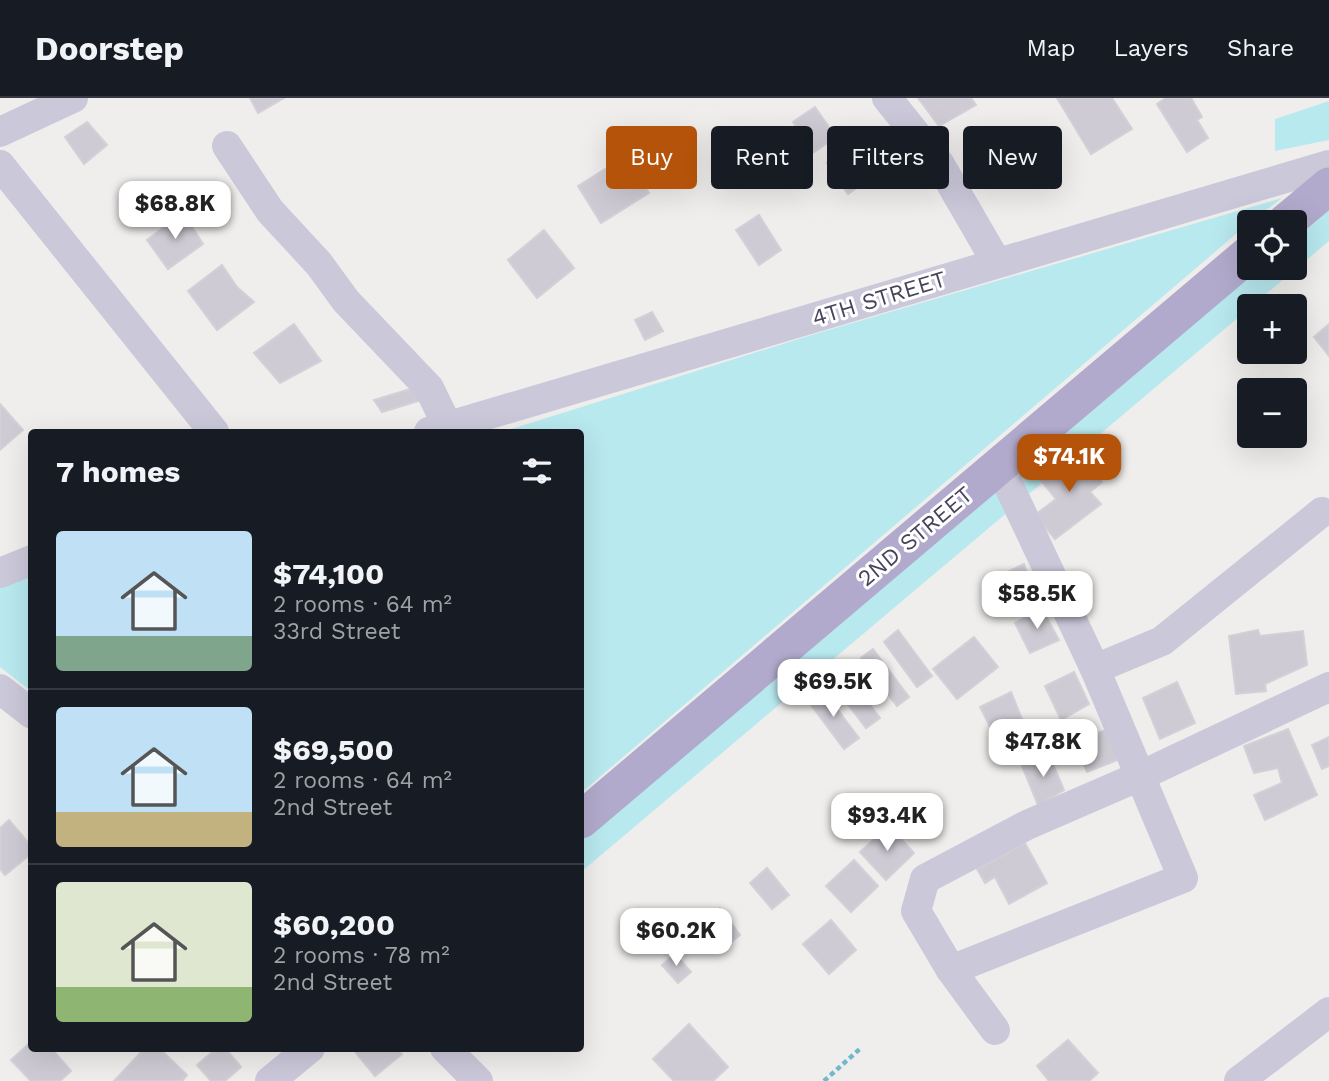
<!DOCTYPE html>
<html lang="en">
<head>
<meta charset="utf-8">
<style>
	:root { --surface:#171b24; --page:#242831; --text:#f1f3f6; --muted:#9ea1a6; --line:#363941; --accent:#b45309 }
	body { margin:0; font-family:"Work Sans",sans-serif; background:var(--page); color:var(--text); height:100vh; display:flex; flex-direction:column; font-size:26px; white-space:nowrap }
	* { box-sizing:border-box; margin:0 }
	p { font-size:23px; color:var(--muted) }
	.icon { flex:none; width:38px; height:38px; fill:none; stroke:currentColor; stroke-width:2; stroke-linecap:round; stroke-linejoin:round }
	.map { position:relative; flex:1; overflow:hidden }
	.details { position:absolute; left:28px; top:331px; width:556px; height:623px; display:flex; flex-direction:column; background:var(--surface); border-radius:7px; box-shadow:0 7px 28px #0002 }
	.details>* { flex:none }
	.guide { position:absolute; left:606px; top:28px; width:618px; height:63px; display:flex; gap:14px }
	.tools { position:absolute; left:1237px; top:112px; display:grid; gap:14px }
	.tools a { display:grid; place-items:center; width:70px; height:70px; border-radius:7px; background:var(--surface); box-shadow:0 7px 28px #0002; font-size:35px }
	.price { position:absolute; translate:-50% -60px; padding:0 16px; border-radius:14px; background:#fff; color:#222; font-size:23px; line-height:46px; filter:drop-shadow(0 2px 4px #0008) }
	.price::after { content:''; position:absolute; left:50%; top:42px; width:21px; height:16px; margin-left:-10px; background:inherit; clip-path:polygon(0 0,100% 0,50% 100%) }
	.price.current { background:var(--accent); color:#fff }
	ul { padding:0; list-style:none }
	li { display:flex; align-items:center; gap:21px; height:175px; padding:0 28px }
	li+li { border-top:2px solid var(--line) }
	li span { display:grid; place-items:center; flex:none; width:196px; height:140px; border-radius:7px; color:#555 }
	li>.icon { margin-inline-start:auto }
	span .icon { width:84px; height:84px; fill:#fffc; stroke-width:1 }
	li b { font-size:30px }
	h2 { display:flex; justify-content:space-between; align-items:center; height:84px; padding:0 28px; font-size:30px }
	.pill { padding:0 24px; border-radius:7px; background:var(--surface); box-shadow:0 7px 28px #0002; font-size:24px; line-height:63px }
	.pill.current { background:var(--accent); color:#fff }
	header { display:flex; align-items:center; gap:42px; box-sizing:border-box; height:98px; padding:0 35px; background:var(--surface); border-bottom:2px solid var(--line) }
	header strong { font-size:33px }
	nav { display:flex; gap:38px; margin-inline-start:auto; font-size:24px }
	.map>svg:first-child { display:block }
	.green { fill:#b8e9ef }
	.building { fill:#cfcbd4; stroke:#d3d0d8; stroke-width:2 }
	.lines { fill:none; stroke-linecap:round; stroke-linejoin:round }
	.path { stroke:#6fb8cd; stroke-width:4.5; stroke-dasharray:5 3.5; stroke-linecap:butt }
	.minor { stroke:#cbc8da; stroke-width:30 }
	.major { stroke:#b2aacc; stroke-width:37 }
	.labels { text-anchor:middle; stroke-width:6; stroke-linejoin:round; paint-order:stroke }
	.street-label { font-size:23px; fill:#48445a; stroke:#fff }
</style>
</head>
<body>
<header>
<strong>Doorstep</strong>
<nav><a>Map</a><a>Layers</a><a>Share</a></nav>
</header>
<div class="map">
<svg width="1329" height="983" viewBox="0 0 1329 983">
	<rect width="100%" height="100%" fill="#efeeec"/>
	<g class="green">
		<path d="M1329,3V42L1275,53V21Z"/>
		<path d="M1282,100L1250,124L581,695V334H502L808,238Z"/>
		<path d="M1329,102V143L581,774V738L1250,170H1295V131Z"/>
		<path d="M31,475V593L0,569V488Z"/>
	</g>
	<g class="building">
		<path d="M250,0H284L258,15Z"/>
		<path d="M918,0H971L976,7L939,28Z"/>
		<path d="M1057,0H1112L1132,31L1091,56Z"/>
		<path d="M1166,0H1191L1202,19L1197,22L1208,40L1187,54L1157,6Z"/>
		<path d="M815,9L836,39L814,54L793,24Z"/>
		<path d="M87,24L107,47L84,66L65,39Z"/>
		<path d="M863,40L884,71L848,96L827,65Z"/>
		<path d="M626,58L649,95L601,125L578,88Z"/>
		<path d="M183,115L203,146L168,171L147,142Z"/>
		<path d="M759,117L781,152L759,167L736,132Z"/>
		<path d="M544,132L574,170L537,200L508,162Z"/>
		<path d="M222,167L237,189L254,204L217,232L188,193Z"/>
		<path d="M652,214L663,233L645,242L635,222Z"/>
		<path d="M294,226L321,263L280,285L254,255Z"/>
		<path d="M1329,226V258L1314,239Z"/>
		<path d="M417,289L425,301L382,314L374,302Z"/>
		<path d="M0,306L23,332L0,352Z"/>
		<path d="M1075,350L1102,384L1090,394L1101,406L1055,441L1035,417L1056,401L1039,380Z"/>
		<path d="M1024,466L1034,495L1008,508L993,481Z"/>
		<path d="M1042,511L1059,542L1030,555L1015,525Z"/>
		<path d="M898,532L932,578L917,589L884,544Z"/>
		<path d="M1258,532L1260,538L1303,533L1307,567L1265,586L1266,593L1236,596L1229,538Z"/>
		<path d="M974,539L998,569L957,601L933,571Z"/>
		<path d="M873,551L909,599L897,608L861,560Z"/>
		<path d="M845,574L880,620L866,630L831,584Z"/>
		<path d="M1074,574L1089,606L1061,622L1045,588Z"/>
		<path d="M1177,584L1195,625L1160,641L1143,600Z"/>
		<path d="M822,591L859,640L844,651L808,603Z"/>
		<path d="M1011,594L1026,631L998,644L980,609Z"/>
		<path d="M1108,631L1120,661L1087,674L1074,644Z"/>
		<path d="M1288,631L1317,697L1265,722L1254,697L1282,685L1278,670L1254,675L1244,648Z"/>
		<path d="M1329,639V668L1322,671L1312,647Z"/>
		<path d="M1049,657L1064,692L1038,707L1022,668Z"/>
		<path d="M9,722L32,749V755L5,777L0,771V730Z"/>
		<path d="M889,728L914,755L886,782L860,754Z"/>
		<path d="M1025,745L1047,785L1009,806L995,779L985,785L977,771Z"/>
		<path d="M854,762L878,788L851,814L826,788Z"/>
		<path d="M767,770L789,797L772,811L750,785Z"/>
		<path d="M720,810L740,837L726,848L705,821Z"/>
		<path d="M831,822L856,852L829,876L803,846Z"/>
		<path d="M675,856L691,874L678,885L662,867Z"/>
		<path d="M689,926L728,969L713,983H674L653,961Z"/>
		<path d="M1068,942L1098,975L1089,983H1049L1037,968Z"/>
		<path d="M32,943V950H51L71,973L60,983H31L11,962Z"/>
		<path d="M145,950H159L187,977L182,983H114Z"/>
		<path d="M217,950H225L241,969L225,983H211L197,967Z"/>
		<path d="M352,950H397L402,956L375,978Z"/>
	</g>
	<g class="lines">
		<path class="path" d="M824,983L862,949"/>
		<g class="minor">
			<path d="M887,0L939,65L997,165"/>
			<path d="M0,34L73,0"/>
			<path d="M227,48L270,113L319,166L346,203L429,290L448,329"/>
			<path d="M0,67L214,334"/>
			<path d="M429,334L1329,67"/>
			<path d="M0,475L32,462"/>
			<path d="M1095,571L1162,543L1322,414"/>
			<path d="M0,591L32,616"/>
			<path d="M951,872L1183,780L1095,571L999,367"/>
			<path d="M995,932L951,872L916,813L925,781L1027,727L1140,678L1329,589"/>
			<path d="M445,950L478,983"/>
			<path d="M270,983L310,950"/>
			<path d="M1239,983L1329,914"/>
		</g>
		<g class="major">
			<path d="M1286,124L1329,88"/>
			<path d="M581,722L1250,155"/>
		</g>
	</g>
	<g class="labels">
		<g class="street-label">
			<text transform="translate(879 200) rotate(-17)" y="8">4TH STREET</text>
			<text transform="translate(915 438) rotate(-40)" y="8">2ND STREET</text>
		</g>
	</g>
</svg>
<div class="tools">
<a><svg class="icon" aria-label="locate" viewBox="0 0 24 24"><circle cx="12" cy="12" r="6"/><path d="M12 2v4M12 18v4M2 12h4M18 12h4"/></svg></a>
<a>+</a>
<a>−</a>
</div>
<b class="price" style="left:175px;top:143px">$68.8K</b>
<b class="price current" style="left:1069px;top:396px">$74.1K</b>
<b class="price" style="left:1037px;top:533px">$58.5K</b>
<b class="price" style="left:833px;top:621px">$69.5K</b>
<b class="price" style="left:1043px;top:681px">$47.8K</b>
<b class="price" style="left:887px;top:755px">$93.4K</b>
<b class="price" style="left:676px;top:870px">$60.2K</b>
<div class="guide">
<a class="pill current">Buy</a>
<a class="pill">Rent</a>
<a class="pill">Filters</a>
<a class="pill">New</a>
</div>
<section class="details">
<h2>7 homes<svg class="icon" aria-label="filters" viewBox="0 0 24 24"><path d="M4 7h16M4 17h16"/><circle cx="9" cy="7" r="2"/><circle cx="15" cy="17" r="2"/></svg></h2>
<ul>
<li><span style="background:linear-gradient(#bfe0f5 75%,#7fa58c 0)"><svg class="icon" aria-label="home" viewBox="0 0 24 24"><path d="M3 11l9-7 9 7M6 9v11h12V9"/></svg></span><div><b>$74,100</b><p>2 rooms · 64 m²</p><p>33rd Street</p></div></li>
<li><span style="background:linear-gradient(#bfe0f5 75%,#c2b280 0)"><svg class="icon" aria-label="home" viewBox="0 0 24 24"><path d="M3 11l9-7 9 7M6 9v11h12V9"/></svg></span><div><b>$69,500</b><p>2 rooms · 64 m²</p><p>2nd Street</p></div></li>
<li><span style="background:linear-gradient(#dfe7d0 75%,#8fb573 0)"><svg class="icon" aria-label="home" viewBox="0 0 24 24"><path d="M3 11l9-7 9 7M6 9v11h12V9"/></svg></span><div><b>$60,200</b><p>2 rooms · 78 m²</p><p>2nd Street</p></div></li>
</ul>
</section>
</div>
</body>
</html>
